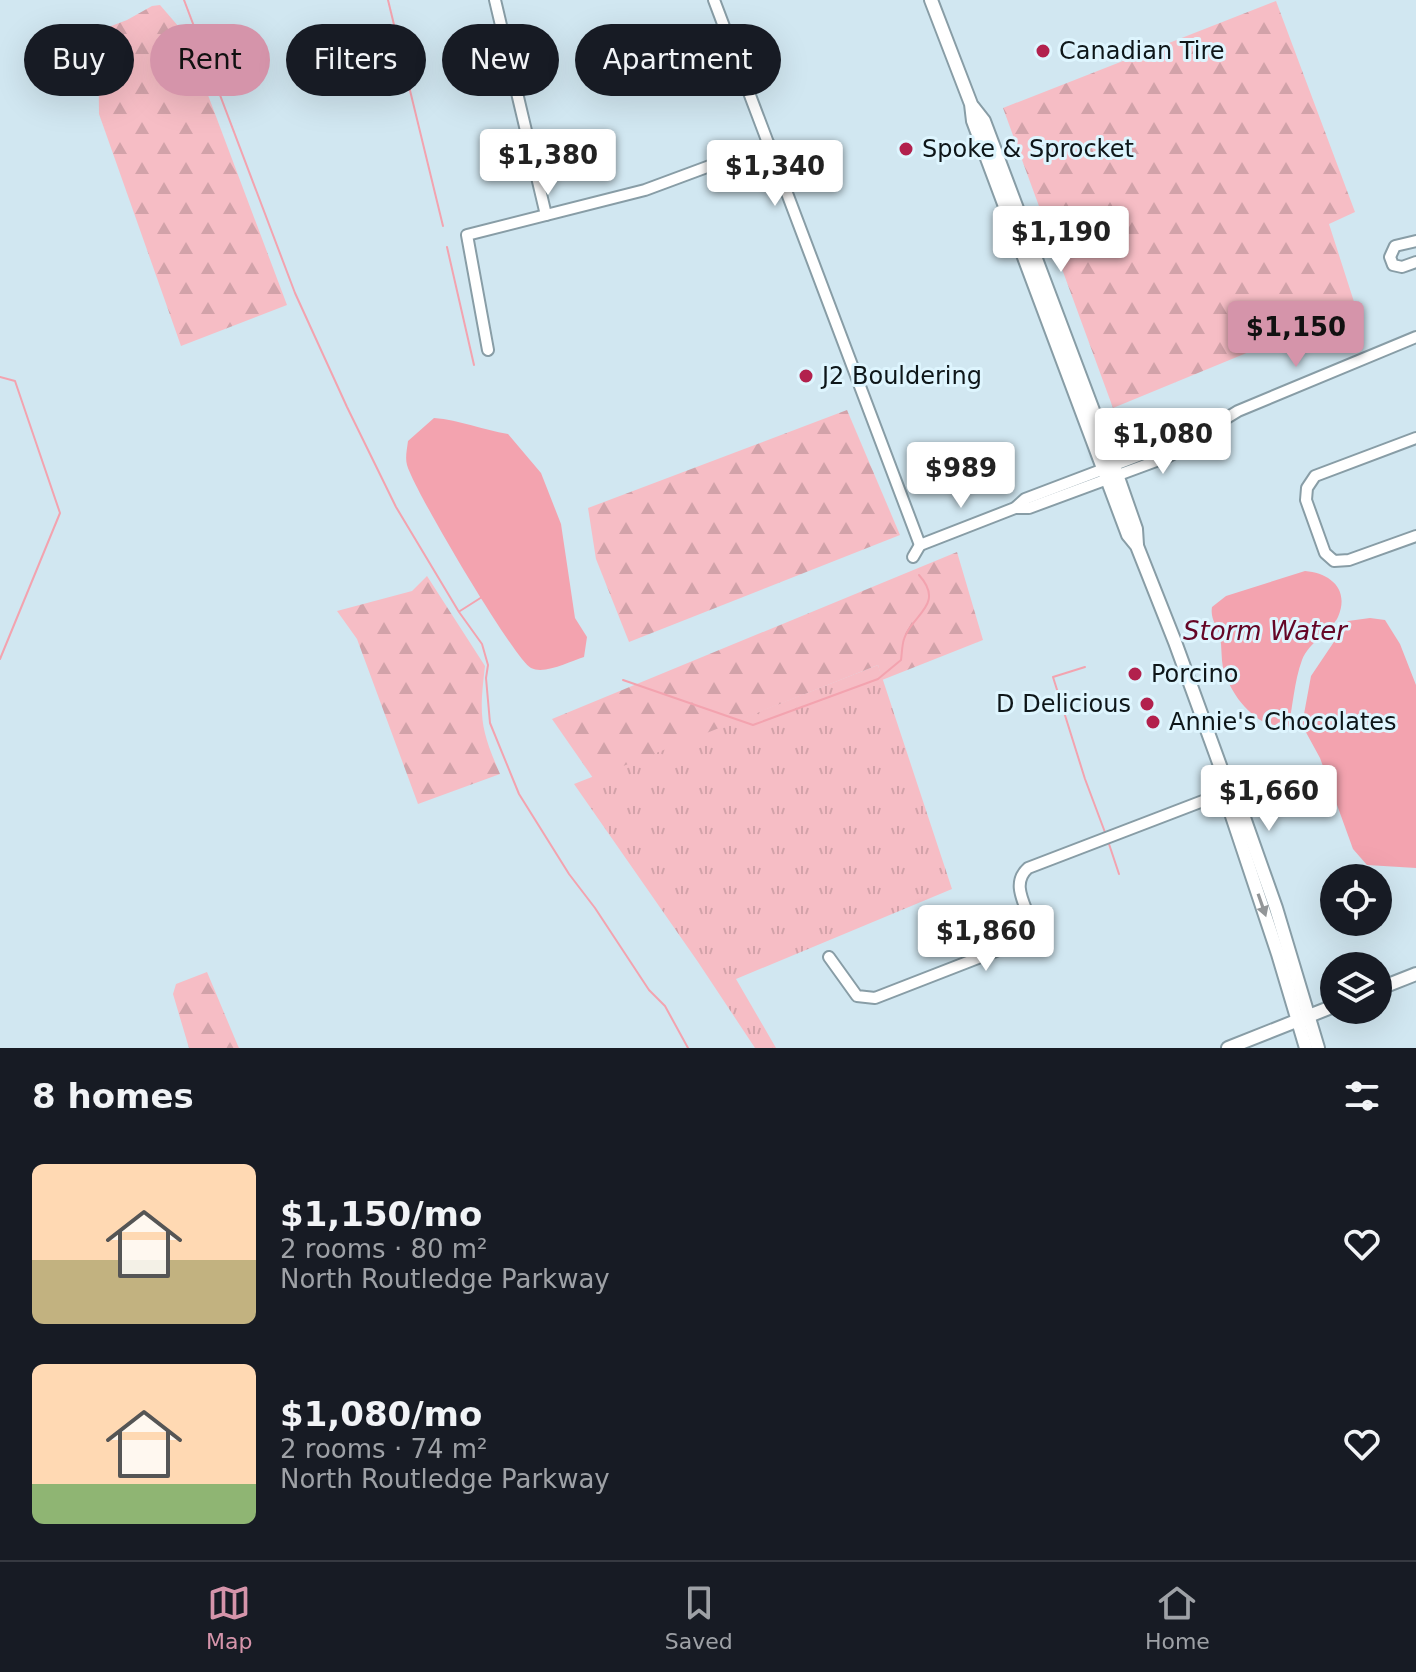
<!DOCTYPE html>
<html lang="en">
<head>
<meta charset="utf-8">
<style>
	:root { --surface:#171b24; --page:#20242c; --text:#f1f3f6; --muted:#9ea1a6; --line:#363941; --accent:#d594aa }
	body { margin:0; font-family:"DejaVu Sans",sans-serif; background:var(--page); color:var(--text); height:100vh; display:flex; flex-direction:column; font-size:30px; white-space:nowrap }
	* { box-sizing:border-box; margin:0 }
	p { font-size:26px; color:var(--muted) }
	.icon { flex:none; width:44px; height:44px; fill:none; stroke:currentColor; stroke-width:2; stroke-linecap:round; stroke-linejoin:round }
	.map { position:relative; height:1048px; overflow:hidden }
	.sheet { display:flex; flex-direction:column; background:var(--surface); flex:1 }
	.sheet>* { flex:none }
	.banner { position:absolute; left:24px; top:24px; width:800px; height:72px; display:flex; gap:16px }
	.buttons { position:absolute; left:1320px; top:864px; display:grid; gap:16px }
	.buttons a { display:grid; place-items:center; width:72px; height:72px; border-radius:50%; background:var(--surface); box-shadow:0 8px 32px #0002; font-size:40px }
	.price { position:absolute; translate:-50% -68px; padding:0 18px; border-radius:8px; background:#fff; color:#222; font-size:26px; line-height:52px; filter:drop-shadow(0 2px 4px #0008) }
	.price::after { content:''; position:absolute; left:50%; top:48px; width:24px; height:18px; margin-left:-12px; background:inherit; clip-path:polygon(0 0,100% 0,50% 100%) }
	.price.current { background:var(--accent); color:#111 }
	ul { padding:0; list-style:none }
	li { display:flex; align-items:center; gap:24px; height:200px; padding:0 32px }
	li span { display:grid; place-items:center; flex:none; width:224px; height:160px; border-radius:12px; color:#555 }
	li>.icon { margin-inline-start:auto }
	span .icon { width:96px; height:96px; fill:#fffc; stroke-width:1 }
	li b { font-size:34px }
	h2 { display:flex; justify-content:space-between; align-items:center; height:96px; padding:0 32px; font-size:34px }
	.pill { padding:0 28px; border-radius:36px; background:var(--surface); box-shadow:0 8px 32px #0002; font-size:28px; line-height:72px }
	.pill.current { background:var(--accent); color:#111 }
	.dock { display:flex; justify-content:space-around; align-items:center; height:112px; border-top:2px solid var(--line); background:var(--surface); font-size:22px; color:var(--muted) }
	.dock a { display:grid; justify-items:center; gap:4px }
	.dock .current { color:var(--accent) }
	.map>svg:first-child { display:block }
	.grass { fill:url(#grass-tufts) }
	.forest { fill:url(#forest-firs) }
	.water { fill:#f3a3af }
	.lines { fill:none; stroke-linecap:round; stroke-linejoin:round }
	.stream { stroke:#f3a3af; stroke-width:2 }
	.minor-casing { stroke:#889da6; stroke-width:14 }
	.major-casing { stroke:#889da6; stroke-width:16 }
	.minor { stroke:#fff; stroke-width:10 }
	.major { stroke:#fff; stroke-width:12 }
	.oneway { fill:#939698 }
	.poi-dot { fill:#b2214d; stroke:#def5fe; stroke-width:3 }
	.labels { text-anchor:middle; stroke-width:6; stroke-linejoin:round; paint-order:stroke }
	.poi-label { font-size:24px; fill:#0e1619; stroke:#def5fe; text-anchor:start }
	.water-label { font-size:26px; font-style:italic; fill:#650626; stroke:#def5fe }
</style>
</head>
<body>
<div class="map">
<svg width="1416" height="1048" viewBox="0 0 1416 1048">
	<defs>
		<pattern id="grass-tufts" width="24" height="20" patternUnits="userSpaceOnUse" patternTransform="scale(2)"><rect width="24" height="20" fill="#f6bdc5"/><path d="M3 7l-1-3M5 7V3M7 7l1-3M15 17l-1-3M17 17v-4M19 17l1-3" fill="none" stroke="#d2a2a9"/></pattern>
		<pattern id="forest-firs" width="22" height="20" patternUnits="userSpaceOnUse" patternTransform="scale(2)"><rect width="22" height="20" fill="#f6bdc5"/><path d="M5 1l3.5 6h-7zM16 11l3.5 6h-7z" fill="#d2a2a9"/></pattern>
	</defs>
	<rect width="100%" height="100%" fill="#d1e7f1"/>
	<path class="grass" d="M878,665L952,889L736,979L776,1048H755L698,962L574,784Z"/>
	<g class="forest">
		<path d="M1276,1L1355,212L1329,224L1356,308L1113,408L1003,108Z"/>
		<path d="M160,5L185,34L287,305L181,346L99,114L98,31L127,20L152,6Z"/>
		<path d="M847,410L900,535L629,642L596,559L588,508Z"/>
		<path d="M957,552L983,640L882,680L878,665L593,778L552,719Z"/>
		<path d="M427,576L485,666C479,716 480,728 500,774L418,804L357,639L337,611L412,591Z"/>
		<path d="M207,972L238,1046L239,1048H189L173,994L176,984Z"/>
	</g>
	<g class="water">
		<path d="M434,418C460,420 483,430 508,434L541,473L561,524L575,618L587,637L584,657C570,661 545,675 531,668C514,659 414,490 407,465C405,458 407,449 408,441Z"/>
		<path d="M1305,571C1330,573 1350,589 1338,617C1332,630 1309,642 1302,660C1294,682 1293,706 1288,729C1256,727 1232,698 1223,668C1221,658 1222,647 1220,636C1217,625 1210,619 1212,607L1226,596Z"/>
		<path d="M1370,618L1385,620L1400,644L1416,685V868L1367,865L1353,849L1320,758L1302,725L1311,676L1348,621Z"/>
	</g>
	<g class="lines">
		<g class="stream">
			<path d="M184,0L295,293L347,407L396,507L459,612L482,644L488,665L486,678L490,723L519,794L569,874L595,908L649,990L665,1006L688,1048"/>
			<path d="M388,0L443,226"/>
			<path d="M447,247L474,365"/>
			<path d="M0,377L15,381L60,513L0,659"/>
			<path d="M460,611L482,597"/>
			<path d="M1085,667L1053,677L1085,779L1106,835"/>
			<path d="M623,680L753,725L878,679L901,660C902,653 902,645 904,639C911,615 946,605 919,575"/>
			<path d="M1108,841L1119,874"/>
		</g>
		<defs>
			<g id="minor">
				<path d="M495,0L546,215"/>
				<path d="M714,0L920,545"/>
				<path d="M1416,241L1395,246L1390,257L1393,265L1402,267L1416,262"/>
				<path d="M488,350L467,235L645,190L769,144"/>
				<path d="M1416,438L1315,476L1307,488L1306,500L1325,553L1334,561L1349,560L1416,536"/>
				<path d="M1015,508H1029L1167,457L1186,447L1194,438L1238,411L1416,337"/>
				<path d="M920,545L1015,508L1025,499L1183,439L1194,438"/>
				<path d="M913,557L920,545"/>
				<path d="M829,957L857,996L875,998L1014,944L1026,938L1032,927C1028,907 1009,885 1028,868L1229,791"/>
			</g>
			<g id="major">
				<path d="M931,0L971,104L973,121L1128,535L1137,546L1175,642L1234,804L1242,812L1276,908L1318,1048"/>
				<path d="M973,107L984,121L1114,466L1136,529L1137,545"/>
				<path d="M1234,804L1232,816L1278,954L1306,1048"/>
				<path d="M1378,989L1416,974"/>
				<path d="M1228,1048L1334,1006"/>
			</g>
		</defs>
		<use href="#minor" class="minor-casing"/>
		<use href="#major" class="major-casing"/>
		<use href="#minor" class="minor"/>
		<use href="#major" class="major"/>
	</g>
	<defs><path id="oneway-solid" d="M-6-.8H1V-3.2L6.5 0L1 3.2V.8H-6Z" transform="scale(2)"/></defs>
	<use class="oneway" href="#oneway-solid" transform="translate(1262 905) rotate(71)"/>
	<g class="poi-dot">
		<circle cx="1043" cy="51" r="8"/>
		<circle cx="906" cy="149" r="8"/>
		<circle cx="806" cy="376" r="8"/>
		<circle cx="1135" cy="674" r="8"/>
		<circle cx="1147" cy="704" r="8"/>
		<circle cx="1153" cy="722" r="8"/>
	</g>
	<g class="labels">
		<g class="poi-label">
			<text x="1059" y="59">Canadian Tire</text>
			<text x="922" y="157">Spoke &amp; Sprocket</text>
			<text x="822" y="384">J2 Bouldering</text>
			<text x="1151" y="682">Porcino</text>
			<text x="1131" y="712" text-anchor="end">D Delicious</text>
			<text x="1169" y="730">Annie's Chocolates</text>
		</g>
		<g class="water-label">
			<text x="1265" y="640">Storm Water</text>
		</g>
	</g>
</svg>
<div class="buttons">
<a><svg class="icon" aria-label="locate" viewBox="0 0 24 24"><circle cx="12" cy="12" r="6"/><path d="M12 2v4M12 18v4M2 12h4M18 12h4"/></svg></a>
<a><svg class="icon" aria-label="layers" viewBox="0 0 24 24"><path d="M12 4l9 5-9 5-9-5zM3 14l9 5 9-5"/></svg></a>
</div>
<b class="price" style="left:548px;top:197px">$1,380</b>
<b class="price" style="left:775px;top:208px">$1,340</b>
<b class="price" style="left:1061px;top:274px">$1,190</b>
<b class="price current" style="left:1296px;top:369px">$1,150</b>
<b class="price" style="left:1163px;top:476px">$1,080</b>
<b class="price" style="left:961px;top:510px">$989</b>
<b class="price" style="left:1269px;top:833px">$1,660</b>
<b class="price" style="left:986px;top:973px">$1,860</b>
<div class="banner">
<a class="pill">Buy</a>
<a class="pill current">Rent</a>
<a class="pill">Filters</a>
<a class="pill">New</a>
<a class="pill">Apartment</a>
</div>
</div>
<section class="sheet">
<h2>8 homes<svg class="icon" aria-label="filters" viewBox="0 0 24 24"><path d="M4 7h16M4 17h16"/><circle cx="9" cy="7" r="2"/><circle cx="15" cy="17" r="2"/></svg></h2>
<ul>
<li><span style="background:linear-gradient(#ffd9b3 60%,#c2b280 0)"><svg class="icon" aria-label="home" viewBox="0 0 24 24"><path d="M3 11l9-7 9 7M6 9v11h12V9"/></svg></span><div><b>$1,150/mo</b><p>2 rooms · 80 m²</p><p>North Routledge Parkway</p></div><svg class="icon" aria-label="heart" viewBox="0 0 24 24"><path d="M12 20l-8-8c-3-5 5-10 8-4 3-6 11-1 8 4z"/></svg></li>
<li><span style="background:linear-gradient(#ffd9b3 75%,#8fb573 0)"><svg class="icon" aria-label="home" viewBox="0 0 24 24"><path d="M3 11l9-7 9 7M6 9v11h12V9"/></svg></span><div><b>$1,080/mo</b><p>2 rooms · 74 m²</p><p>North Routledge Parkway</p></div><svg class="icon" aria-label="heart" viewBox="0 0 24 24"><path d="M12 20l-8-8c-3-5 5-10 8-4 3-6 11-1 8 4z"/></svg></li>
</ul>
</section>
<nav class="dock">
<a class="current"><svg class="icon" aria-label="map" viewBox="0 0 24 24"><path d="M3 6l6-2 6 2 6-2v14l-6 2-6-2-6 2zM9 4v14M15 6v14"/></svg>Map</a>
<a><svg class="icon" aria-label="saved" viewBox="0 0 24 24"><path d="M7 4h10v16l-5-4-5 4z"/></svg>Saved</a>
<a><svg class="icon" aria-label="home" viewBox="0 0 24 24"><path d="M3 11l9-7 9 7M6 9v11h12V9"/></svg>Home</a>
</nav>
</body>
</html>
